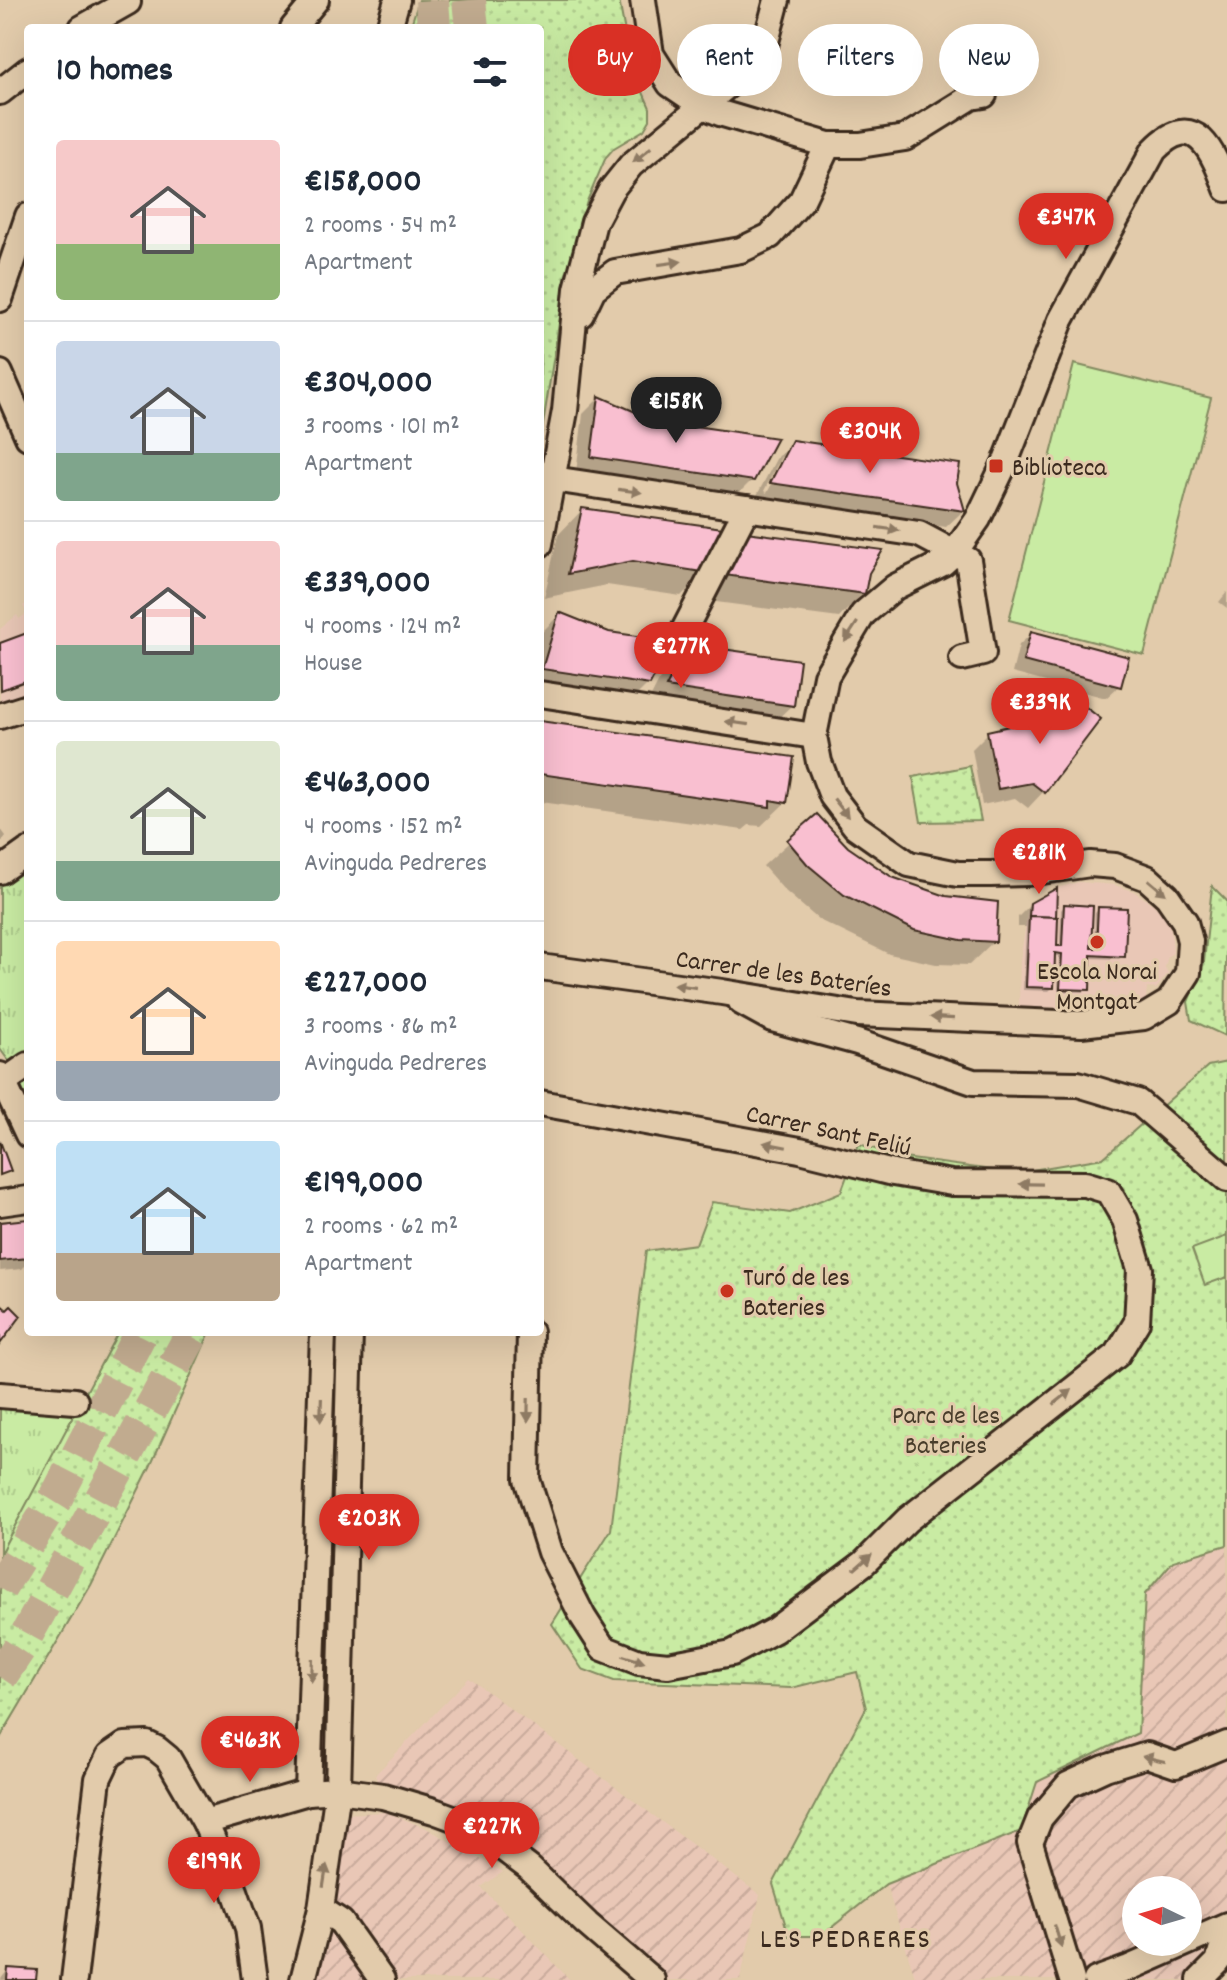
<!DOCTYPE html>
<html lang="en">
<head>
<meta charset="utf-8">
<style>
	:root { --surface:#fff; --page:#f2f2f3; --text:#1f2937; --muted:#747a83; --line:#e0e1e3; --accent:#d93025 }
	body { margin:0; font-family:Dekko,sans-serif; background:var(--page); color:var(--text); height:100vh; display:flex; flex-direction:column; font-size:30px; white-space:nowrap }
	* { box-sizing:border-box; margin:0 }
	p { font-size:26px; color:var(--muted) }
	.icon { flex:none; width:44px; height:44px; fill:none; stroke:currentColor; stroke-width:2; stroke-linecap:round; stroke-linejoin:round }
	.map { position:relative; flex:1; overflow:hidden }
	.panel { position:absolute; left:24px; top:24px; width:520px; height:1312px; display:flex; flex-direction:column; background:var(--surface); border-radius:8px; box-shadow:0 8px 32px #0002 }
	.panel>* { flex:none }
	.hud { position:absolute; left:568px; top:24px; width:538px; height:72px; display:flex; gap:16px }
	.needle { width:52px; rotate:275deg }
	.controls { position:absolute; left:1122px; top:1876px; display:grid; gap:16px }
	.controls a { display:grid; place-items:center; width:80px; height:80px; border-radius:50%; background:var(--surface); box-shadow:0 8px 32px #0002; font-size:40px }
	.price { position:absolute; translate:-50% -68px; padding:0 18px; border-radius:28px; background:var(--accent); color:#fff; font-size:26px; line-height:52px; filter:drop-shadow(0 2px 4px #0008) }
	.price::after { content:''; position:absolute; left:50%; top:48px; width:24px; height:18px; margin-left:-12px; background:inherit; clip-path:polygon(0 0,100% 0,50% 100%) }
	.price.current { background:#222; color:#fff }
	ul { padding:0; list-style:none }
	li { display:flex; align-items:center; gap:24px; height:200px; padding:0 32px }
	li+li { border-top:2px solid var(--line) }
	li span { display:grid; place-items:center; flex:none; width:224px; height:160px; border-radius:8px; color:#555 }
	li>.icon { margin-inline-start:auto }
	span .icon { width:96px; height:96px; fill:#fffc; stroke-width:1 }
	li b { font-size:34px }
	h2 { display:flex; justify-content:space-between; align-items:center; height:96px; padding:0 32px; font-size:34px }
	.chip { padding:0 28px; border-radius:36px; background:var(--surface); box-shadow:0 8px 32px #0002; font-size:28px; line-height:72px }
	.chip.current { background:var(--accent); color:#fff }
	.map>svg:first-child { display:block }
	.built { fill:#e9c7b6 }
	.industrial { fill:url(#industrial-furrows); fill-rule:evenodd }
	.grass { fill:url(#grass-tufts); stroke:#828a60; stroke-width:2 }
	.park { fill:url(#park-dots); stroke:#828a60; stroke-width:2 }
	.pitch { fill:#c9eba3; stroke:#828a60; stroke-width:2 }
	.shadow { fill:#0003; fill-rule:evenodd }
	.building { fill:#f9bfd0; stroke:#3b2a1e; stroke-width:2 }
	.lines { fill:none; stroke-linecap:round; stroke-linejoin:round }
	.highway-tunnel { stroke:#c1ab8f; stroke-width:34; stroke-dasharray:34 17; stroke-linecap:butt }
	.minor-casing { stroke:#3b2a1e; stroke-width:30 }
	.minor { stroke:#e2cbab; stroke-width:24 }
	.oneway { fill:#8e7a64 }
	.poi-dot { fill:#c8321e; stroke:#e2cbab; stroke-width:3 }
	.labels { text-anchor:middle; stroke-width:6; stroke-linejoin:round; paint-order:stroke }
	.poi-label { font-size:26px; fill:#3b2a1e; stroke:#e2cbab; text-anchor:start }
	.street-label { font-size:26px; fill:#3b2a1e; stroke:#e2cbab }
	.park-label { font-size:26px; fill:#493d2b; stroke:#e2cbab }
	.neighbourhood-label { font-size:28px; letter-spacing:2px; fill:#3b2a1e; stroke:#e2cbab }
</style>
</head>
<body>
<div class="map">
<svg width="1227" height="1980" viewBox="0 0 1227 1980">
	<defs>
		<pattern id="industrial-furrows" width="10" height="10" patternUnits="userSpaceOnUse" patternTransform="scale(2)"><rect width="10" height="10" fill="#e9c7b6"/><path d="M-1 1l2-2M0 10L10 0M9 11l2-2" fill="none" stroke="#c9ab9c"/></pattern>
		<pattern id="grass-tufts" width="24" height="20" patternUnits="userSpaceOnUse" patternTransform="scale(2)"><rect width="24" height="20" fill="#c9eba3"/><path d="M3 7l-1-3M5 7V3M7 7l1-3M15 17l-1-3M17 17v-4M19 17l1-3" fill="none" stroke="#aeca8c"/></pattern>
		<pattern id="park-dots" width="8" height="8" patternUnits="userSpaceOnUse" patternTransform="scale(2)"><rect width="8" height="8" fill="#c9eba3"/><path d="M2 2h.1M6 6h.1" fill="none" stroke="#aeca8c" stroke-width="1.8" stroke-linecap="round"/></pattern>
	</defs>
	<rect width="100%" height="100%" fill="#e2cbab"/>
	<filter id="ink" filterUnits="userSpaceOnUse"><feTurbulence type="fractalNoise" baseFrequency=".0125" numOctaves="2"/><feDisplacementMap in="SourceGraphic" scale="16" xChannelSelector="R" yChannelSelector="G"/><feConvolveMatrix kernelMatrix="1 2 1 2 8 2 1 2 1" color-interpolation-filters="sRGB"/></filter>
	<g filter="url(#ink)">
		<g class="built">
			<path d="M28,602V692L0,703V629L17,615L19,619L27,613L23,606Z"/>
			<path d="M1079,882L1114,885L1133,891L1153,904L1166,917L1171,930L1173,953L1168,956L1165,967L1168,973L1156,989L1147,988L1146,999L1134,1006L1118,1009L1019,1007L1020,961L1029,903L1060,887Z"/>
		</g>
		<g class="industrial">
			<path d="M1227,1545V1972L1220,1980H916L886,1884L1021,1831L1037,1782L1138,1733L1145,1594L1173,1561ZM1136,1890H1188V1942H1136Z"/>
			<path d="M469,1678L760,1895L740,1980H652L472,1825L383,1796L375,1775Z"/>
			<path d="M386,1812L428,1829L503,1872L481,1887L570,1980H318L344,1814Z"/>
		</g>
		<g class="grass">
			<path d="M28,865V1103L11,1064L0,1049V885Z"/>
			<path d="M0,1406L77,1411L0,1554Z"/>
		</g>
		<g class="park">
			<path d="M419,0H619L631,65L650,108V120L644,130L614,148L606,157L587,201L567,273L540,443V28H410Z"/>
			<path d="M970,766L981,821L921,822L913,777Z"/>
			<path d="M1212,886L1227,901L1225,1036L1191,1020L1188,1002L1204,962Z"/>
			<path d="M1227,1062V1545L1173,1561L1145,1594L1138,1733L1037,1782L1021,1831L886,1884L821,1936H789L773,1884L866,1708L857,1672L791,1688L614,1681L582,1669L552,1624L611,1530L646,1251L696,1244L712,1202L790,1213L841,1192L859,1144L904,1158L1014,1173L1103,1158L1208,1066Z"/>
			<path d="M118,1332H210L150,1467L91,1585L0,1738V1554Z"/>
		</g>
		<g class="pitch">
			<path d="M1074,364L1211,398L1144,655L1009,620Z"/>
			<path d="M1227,1236V1277L1205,1285L1192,1249Z"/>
		</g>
		<g class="shadow">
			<path d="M599,398L752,480L735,497L576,473L583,414Z"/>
			<path d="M793,442L955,483L963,511L946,527L755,499L776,459ZM781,457H786L767,493L764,491Z"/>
			<path d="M582,510L706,571L681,596L607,585L544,598L558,535Z"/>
			<path d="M722,559L867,572L863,593L839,618L701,600Z"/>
			<path d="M1227,592V608L1219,602Z"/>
			<path d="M560,614L648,684L623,709L540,697V634Z"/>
			<path d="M1032,633L1119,686L1106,698L1012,673L1019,645Z"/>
			<path d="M26,636L28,680L0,691V645Z"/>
			<path d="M689,646L792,705L767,729L643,712L664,671Z"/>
			<path d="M1069,697L1044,791L1028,808L1015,798L982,805L972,749L988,733H1037Z"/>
			<path d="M540,723L786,802L761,826L749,825L743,830L540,802Z"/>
			<path d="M817,817L847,848L891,879L994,941L969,965L936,964L889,954L819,920L784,890L763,866Z"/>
			<path d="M0,828L6,836L0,844Z"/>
			<path d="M1031,904L1055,948H1060L1061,910L1064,906L1089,950H1094L1095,913L1099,909L1123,956L1119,959L1089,958L1088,989L1084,992L1058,991L1059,956H1053L1052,988L1049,991L1023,990L1026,927H1018V917Z"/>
			<path d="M28,1221V1263L22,1269L0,1271V1224Z"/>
			<path d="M8,1970L34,1980H0Z"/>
		</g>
		<g class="building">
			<path d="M599,396L654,420L777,438L754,481L591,457Z"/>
			<path d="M792,440L960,464L957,483L965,511L770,483Z"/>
			<path d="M582,508L730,529L708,573L633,561L568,574Z"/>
			<path d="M746,532L883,550L869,573L865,594L724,575Z"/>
			<path d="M559,612L609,632L672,641L650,685L542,669Z"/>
			<path d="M1031,631L1129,657L1121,687L1023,661Z"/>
			<path d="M27,633L28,680L1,690L0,643Z"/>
			<path d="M688,644L800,660L794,706L666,687Z"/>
			<path d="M1069,694L1101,719L1045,793L1032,783L998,789L987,731L1018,724L1023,720L1039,732Z"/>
			<path d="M540,721L794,757L787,803L770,800V807L540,774Z"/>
			<path d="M817,814L848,847L892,877L946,896L998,902L996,942L961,940L914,930L844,895L808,865L787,840Z"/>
			<path d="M1057,888L1056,917L1029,916L1030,903Z"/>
			<path d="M1064,904L1093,906L1091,948H1096L1098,907L1127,908L1125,957L1091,955L1090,990L1060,989L1062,954L1055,953L1054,988L1026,987L1029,916L1058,917L1057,946H1062Z"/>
			<path d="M0,1141L11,1171L0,1175Z"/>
			<path d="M28,1219V1258L0,1261V1222Z"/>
			<path d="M0,1304L7,1310L11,1306L21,1316L0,1344Z"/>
			<path d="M8,1968L37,1970L36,1980H7Z"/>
		</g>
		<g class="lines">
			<g class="highway-tunnel">
				<path d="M432,0L434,28"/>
				<path d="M469,0L472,28"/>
				<path d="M0,1588L57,1496L141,1332"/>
				<path d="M0,1677L20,1647L193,1332"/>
			</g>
			<defs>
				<g id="minor">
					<path d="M643,0L651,54L670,84L701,105L720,113L828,145H860L905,138L971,97L984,95"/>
					<path d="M82,28L128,2"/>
					<path d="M293,28L316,0"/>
					<path d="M389,28L397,0"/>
					<path d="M0,92L28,70"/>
					<path d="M0,299L28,216"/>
					<path d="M581,314L593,289L615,272L741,250L770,236L802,200L828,145"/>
					<path d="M0,373L28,437"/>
					<path d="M553,479L919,534L968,560L983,653L962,658"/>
					<path d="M540,544L565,411L577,289L594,222L611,190L631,165L762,57L777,0"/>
					<path d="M683,632L747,508"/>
					<path d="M540,694L814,736"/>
					<path d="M0,716L28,707"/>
					<path d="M0,871L28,851"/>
					<path d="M540,967L722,992L857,1014L1081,1024L1144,1017L1169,1002L1188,973L1190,941L1185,922L1167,896L1147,878L1115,866L1090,864L1028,873L990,874H958L909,864L855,826L832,796L819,762L814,736L826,676L863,614L895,587L943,563L955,552L978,519L1005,463L1061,320L1154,150C1196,106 1214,155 1227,189"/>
					<path d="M741,1002L772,1019L857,1042L973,1082L1078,1084L1138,1102L1227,1179"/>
					<path d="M0,1075L28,1135"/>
					<path d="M5,1081L28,1065"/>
					<path d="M0,1203L28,1199"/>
					<path d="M530,1332L527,1479L550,1552L583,1617L603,1648L639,1662L668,1665L732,1653L775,1630L864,1563L907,1520L1117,1355L1137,1322L1140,1269L1125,1220L1108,1191L1085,1184L952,1183L893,1173L800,1150L540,1103"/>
					<path d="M0,1395L75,1401"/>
					<path d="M308,1792L323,1332"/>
					<path d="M205,1822L308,1792L338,1790L383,1796L434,1811L472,1825L529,1868L587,1924L652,1980"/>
					<path d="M321,1909L341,1922L382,1980"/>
					<path d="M74,1980L98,1779L109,1756L125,1745L147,1744L157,1749L168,1758L205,1822L235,1891L248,1928L255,1980"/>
					<path d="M303,1980L321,1909L338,1790L350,1332"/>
					<path d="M1072,1980L1030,1843L1040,1818L1068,1785L1105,1768L1147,1755L1176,1765L1227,1744"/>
					<path d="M1096,1980L1129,1968L1227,1925"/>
					<path d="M1200,1980L1218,1962L1227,1931"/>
				</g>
			</defs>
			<use href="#minor" class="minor-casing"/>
			<use href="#minor" class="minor"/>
		</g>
		<defs><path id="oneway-solid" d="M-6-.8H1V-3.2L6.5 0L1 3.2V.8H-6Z" transform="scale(2)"/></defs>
		<g class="oneway">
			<use href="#oneway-solid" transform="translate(642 155) rotate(140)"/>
			<use href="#oneway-solid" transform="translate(670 263) rotate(-8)"/>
			<use href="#oneway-solid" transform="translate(630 491) rotate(8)"/>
			<use href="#oneway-solid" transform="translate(888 529) rotate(8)"/>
			<use href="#oneway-solid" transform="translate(851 632) rotate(123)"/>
			<use href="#oneway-solid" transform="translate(737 723) rotate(-172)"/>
			<use href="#oneway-solid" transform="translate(841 808) rotate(52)"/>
			<use href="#oneway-solid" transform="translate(1157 887) rotate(40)"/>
			<use href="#oneway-solid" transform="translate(685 986) rotate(-172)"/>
			<use href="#oneway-solid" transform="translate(942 1018) rotate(-177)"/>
			<use href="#oneway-solid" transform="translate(775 1145) rotate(-169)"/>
			<use href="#oneway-solid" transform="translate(1031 1184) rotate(-179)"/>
			<use href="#oneway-solid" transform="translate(1063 1397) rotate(-38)"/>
			<use href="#oneway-solid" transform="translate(321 1410) rotate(92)"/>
			<use href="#oneway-solid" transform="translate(528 1410) rotate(91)"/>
			<use href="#oneway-solid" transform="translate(863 1562) rotate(-41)"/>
			<use href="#oneway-solid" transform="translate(634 1659) rotate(17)"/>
			<use href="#oneway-solid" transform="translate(312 1670) rotate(92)"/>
			<use href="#oneway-solid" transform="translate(1154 1759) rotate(-167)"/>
			<use href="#oneway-solid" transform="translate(325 1876) rotate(-81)"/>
			<use href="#oneway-solid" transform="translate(1058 1936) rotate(73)"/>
		</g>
	</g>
	<g class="poi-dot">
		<rect x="988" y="458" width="16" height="16" rx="4"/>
		<circle cx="1097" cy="942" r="8"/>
		<circle cx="727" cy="1291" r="8"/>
	</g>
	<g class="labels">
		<g class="poi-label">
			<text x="1012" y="475">Biblioteca</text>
			<text x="1097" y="979" text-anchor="middle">Escola Norai<tspan x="1097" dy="30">Montgat</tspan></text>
			<text x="743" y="1285">Turó de les<tspan x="743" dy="30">Bateries</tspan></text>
		</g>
		<g class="street-label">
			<text transform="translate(784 972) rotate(8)" y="9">Carrer de les Bateríes</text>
			<text transform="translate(829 1129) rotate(12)" y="9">Carrer Sant Feliú</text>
		</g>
		<g class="park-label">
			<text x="946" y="1423">Parc de les<tspan x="946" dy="30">Bateries</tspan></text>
		</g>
		<g class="neighbourhood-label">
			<text x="846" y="1947">LES PEDRERES</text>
		</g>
	</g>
</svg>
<div class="controls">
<a><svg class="needle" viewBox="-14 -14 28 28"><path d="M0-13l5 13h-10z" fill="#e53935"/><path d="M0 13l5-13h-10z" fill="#747a83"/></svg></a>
</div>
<b class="price" style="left:1066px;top:261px">€347K</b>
<b class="price current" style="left:676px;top:445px">€158K</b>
<b class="price" style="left:870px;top:475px">€304K</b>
<b class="price" style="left:681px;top:690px">€277K</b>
<b class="price" style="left:1040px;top:746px">€339K</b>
<b class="price" style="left:1039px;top:896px">€281K</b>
<b class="price" style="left:369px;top:1562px">€203K</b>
<b class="price" style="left:250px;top:1784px">€463K</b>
<b class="price" style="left:492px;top:1870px">€227K</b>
<b class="price" style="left:214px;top:1905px">€199K</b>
<div class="hud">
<a class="chip current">Buy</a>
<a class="chip">Rent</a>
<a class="chip">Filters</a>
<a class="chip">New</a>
</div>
<section class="panel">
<h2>10 homes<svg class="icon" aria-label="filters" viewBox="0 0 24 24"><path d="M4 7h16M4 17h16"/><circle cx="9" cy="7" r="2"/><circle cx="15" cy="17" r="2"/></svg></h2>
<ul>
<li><span style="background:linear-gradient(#f6c9c9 65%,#8fb573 0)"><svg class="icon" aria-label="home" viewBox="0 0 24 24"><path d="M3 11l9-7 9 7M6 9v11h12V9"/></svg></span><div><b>€158,000</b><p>2 rooms · 54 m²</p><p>Apartment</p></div></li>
<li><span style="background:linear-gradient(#c9d6e8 70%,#7fa58c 0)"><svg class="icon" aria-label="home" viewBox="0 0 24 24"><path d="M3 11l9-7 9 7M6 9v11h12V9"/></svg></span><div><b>€304,000</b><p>3 rooms · 101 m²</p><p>Apartment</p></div></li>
<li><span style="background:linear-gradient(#f6c9c9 65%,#7fa58c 0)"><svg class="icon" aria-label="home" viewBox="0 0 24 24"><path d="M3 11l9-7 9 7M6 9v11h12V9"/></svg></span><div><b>€339,000</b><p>4 rooms · 124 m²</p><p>House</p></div></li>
<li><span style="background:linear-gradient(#dfe7d0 75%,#7fa58c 0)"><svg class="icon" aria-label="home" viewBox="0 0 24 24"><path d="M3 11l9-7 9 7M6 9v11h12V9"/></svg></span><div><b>€463,000</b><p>4 rooms · 152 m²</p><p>Avinguda Pedreres</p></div></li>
<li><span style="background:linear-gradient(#ffd9b3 75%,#9aa5b1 0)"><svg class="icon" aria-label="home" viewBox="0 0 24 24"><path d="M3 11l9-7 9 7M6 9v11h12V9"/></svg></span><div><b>€227,000</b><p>3 rooms · 86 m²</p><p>Avinguda Pedreres</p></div></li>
<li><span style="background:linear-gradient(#bfe0f5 70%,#b9a48a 0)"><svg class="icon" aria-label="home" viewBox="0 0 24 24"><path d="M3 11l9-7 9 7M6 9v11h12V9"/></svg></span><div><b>€199,000</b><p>2 rooms · 62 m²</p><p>Apartment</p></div></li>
</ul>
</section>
</div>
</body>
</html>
